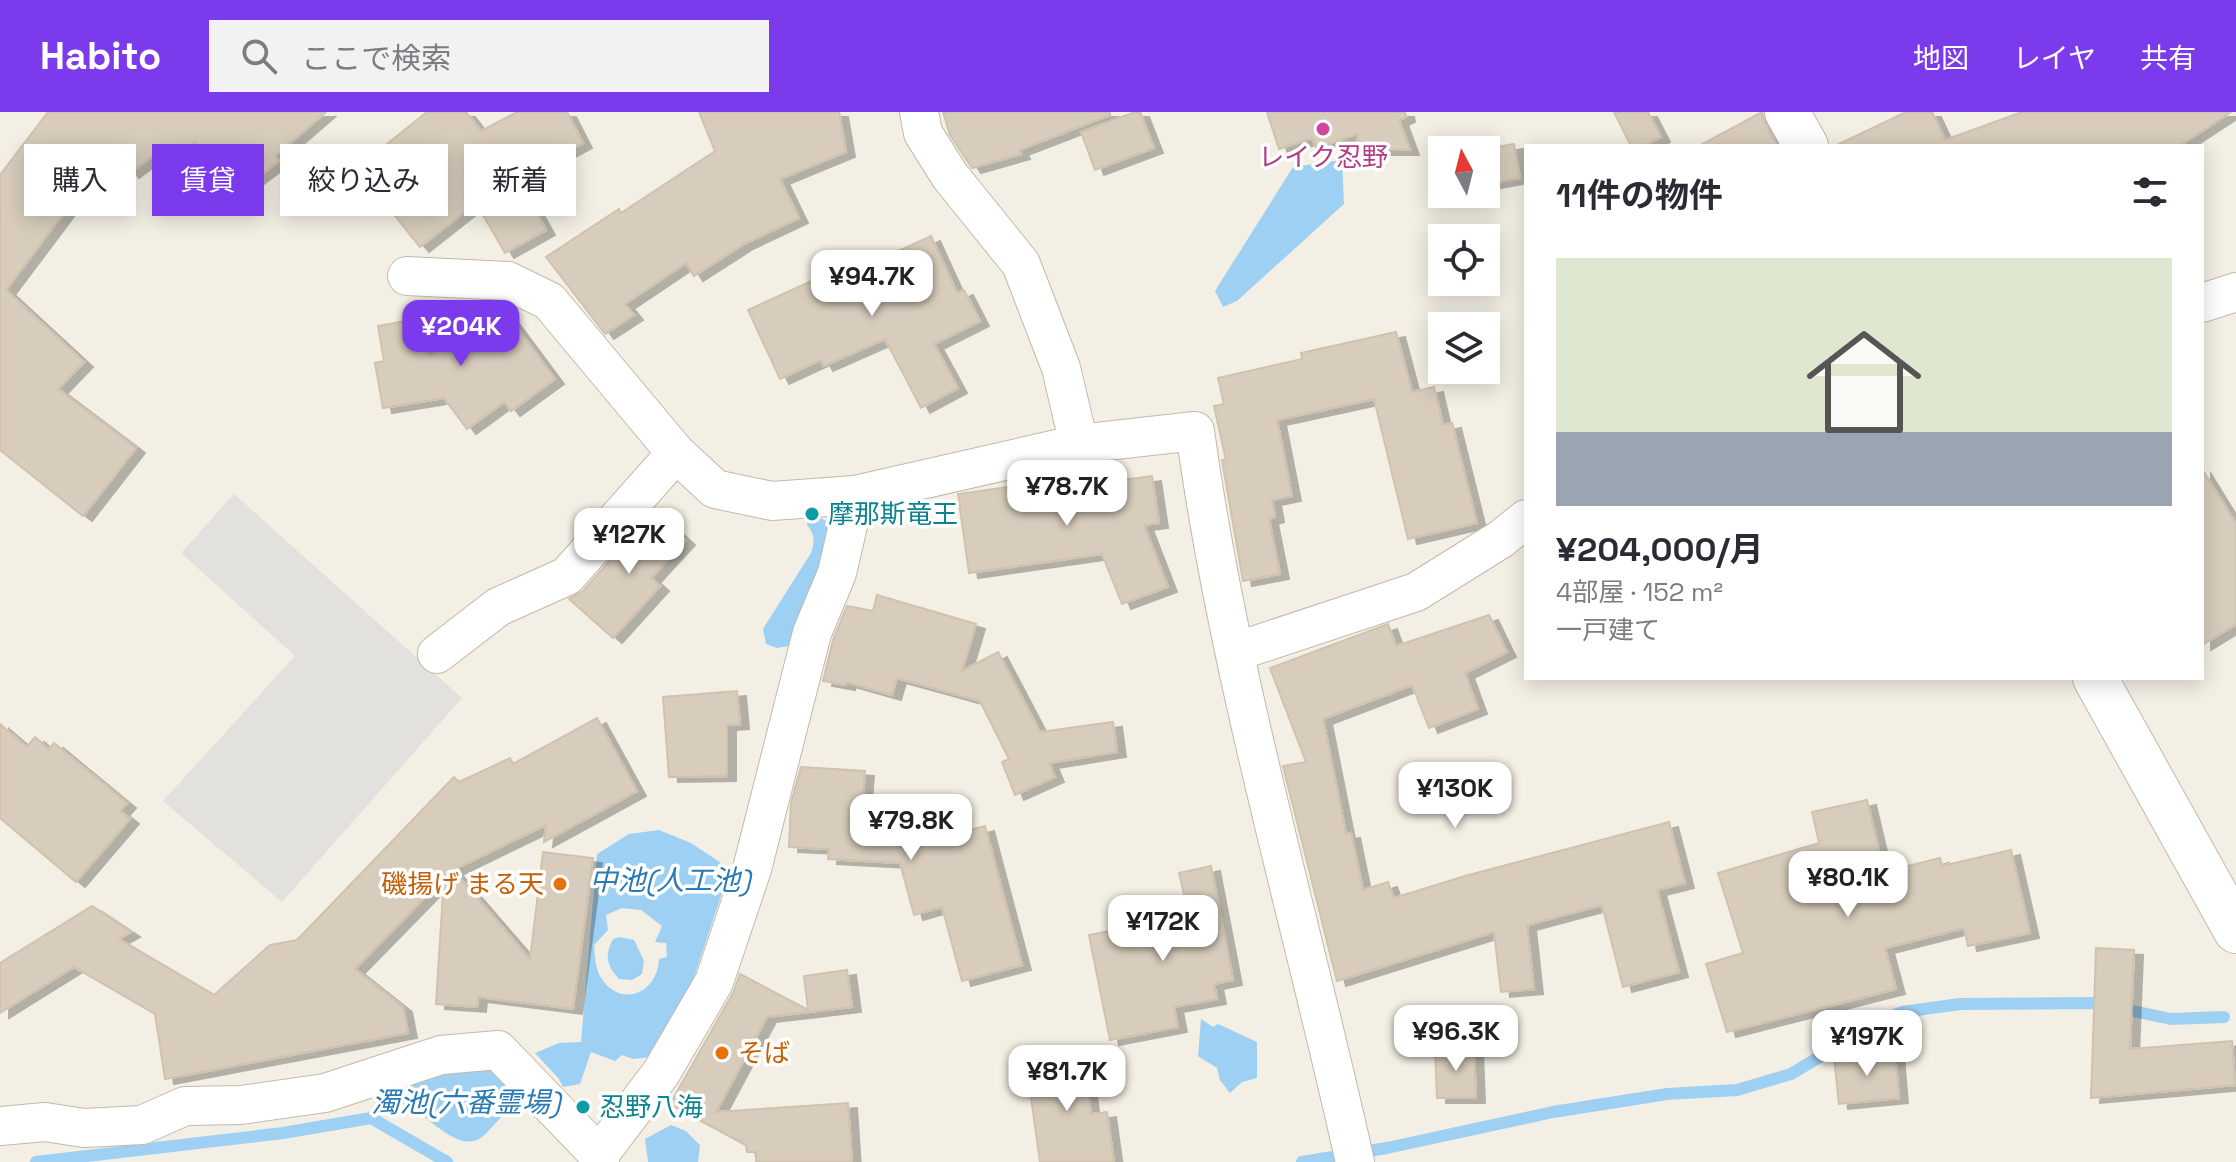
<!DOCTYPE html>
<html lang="ja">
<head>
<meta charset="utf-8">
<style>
	:root { --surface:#fff; --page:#f2f2f3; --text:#2b2b33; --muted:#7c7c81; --accent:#7c3aed }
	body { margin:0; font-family:"Space Grotesk","Noto Sans JP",sans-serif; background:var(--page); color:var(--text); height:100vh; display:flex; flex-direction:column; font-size:30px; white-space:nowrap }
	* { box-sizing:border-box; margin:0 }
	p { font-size:26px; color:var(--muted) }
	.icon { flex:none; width:44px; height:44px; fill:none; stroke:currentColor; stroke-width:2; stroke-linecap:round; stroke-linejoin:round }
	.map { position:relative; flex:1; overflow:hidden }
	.side { position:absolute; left:1524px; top:32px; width:680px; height:536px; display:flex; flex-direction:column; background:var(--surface); border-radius:0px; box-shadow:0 4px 20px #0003 }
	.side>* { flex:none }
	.guide { position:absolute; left:24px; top:32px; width:760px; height:72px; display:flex; gap:16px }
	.needle { width:52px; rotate:353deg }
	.controls { position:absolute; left:1428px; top:24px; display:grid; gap:16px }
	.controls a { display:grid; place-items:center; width:72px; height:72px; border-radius:0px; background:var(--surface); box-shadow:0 4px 20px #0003; font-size:40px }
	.price { position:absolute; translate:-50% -68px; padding:0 18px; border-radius:16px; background:#fff; color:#222; font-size:26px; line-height:52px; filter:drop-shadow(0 2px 4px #0008) }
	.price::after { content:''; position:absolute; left:50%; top:48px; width:24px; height:18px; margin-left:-12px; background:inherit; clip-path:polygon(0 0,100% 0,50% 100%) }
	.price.on { background:var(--accent); color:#fff }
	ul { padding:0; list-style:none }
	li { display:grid; align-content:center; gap:16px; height:424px; padding:0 32px }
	li span { display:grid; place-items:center; height:248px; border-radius:0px; color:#555 }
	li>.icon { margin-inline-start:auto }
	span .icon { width:144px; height:144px; fill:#fffc; stroke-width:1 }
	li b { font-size:34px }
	h2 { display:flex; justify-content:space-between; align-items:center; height:96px; padding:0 32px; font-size:34px }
	.chip { padding:0 28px; border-radius:0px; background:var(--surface); box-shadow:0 4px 20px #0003; font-size:28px; line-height:72px }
	.chip.on { background:var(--accent); color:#fff }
	header { display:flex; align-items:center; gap:48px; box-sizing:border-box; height:112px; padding:0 40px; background:var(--accent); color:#fff }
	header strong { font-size:38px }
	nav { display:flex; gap:44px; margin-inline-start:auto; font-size:28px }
	.search { width:560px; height:72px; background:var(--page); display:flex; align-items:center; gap:20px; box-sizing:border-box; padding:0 28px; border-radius:0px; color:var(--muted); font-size:30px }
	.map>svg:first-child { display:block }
	.parking { fill:#e3e1dd }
	.water { fill:#9ed0f3; fill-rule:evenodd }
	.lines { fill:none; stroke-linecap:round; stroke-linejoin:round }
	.stream { stroke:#9ed0f3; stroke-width:12 }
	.building { fill:#d8cdbc; stroke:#d0c2ac; stroke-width:2; filter:url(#shadow) }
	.minor-casing { stroke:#c2b9aa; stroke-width:40 }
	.tertiary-casing { stroke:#c2b9aa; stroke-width:46 }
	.minor { stroke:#fff; stroke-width:38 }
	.tertiary { stroke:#fff; stroke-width:44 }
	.hotel-dot { fill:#d1479c; stroke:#fff; stroke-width:3 }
	.culture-dot { fill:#0f9aa8; stroke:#fff; stroke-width:3 }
	.food-dot { fill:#e8710a; stroke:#fff; stroke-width:3 }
	.labels { text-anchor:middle; stroke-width:7; stroke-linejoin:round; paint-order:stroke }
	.hotel-label { font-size:26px; fill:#b23c85; stroke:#fff }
	.culture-label { font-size:26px; fill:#0d838f; stroke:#fff; text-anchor:start }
	.food-label { font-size:26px; fill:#c56008; stroke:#fff; text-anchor:end }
	.water-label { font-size:28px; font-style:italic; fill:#297ab5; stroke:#fff }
</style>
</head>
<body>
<header>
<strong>Habito</strong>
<div class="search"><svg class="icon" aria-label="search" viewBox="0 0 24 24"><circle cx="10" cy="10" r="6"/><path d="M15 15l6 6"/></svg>ここで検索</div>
<nav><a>地図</a><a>レイヤ</a><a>共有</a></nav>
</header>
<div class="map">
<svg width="2236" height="1050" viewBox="0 0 2236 1050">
	<defs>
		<filter id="shadow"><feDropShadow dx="9" dy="5" stdDeviation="0" flood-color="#0004"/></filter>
	</defs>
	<rect width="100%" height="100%" fill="#f3efe4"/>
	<path class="parking" d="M234,382L462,586L282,790L163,689L295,544L181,441Z"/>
	<g class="water">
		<path d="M1342,48L1344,92L1237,189L1223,195L1215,179L1293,55Z"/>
		<path d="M817,404L828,410L832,423L789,534L777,536L766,532L763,517L811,441C815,430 815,422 807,413L808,407Z"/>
		<path d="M659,718L691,731L730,757L688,883L651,945L633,947L622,943L615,949L591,940L580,972L563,975L559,967L535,941L559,931L581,930L597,742L629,722ZM622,796L641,798L662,814L655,830L666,831L667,845L659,847C657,884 618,896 600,864C595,854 595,843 594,833L608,818L606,803Z"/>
		<path d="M620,825L634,828L644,849L642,862L632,868L619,867C607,854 604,844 613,827Z"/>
		<path d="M1201,907L1213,915L1218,912L1257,930V966L1242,970L1230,981L1220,968L1217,956L1198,944Z"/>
		<path d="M483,952L517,977V987C507,997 487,1024 477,1028C455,1037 428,1004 411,996C401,992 396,993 388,986L404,972Z"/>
		<path d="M671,1013L686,1019L700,1033L698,1050H648L645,1027Z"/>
	</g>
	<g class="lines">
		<g class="stream">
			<path d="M371,1006L384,994L406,985"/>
			<path d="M36,1050L283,1021L371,1006L447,1050"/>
			<path d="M1302,1050L1387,1036L1553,1000L1667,982L1737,978L1791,962L1881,908L1902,900L1960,892L2095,891L2171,907L2224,905"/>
		</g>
	</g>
	<g class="building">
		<path d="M48,0H326L275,44L279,49L235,82L195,30L166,51L158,40L130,61L112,37L6,178L84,250L58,277L136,336L83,404L0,338V63Z"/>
		<path d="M427,0H466L481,19L517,0H567L583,31L517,66L546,118L505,141L476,91L420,135L363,64L368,60L362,52Z"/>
		<path d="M699,0H839L846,40L780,67L799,106L744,132L694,164L686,151L625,192L634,203L605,222L546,145L619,97L621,101L715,39Z"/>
		<path d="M943,0H1110V3L1019,38L1021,42L972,56L950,23Z"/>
		<path d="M1135,0H1140L1154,36L1095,58L1081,20Z"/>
		<path d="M1267,0H1405L1406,5L1399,8L1410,38H1359L1357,22L1316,36L1312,26L1279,37Z"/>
		<path d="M1614,0H1648L1661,25L1643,34H1631Z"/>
		<path d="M1762,0L1765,12L1777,34H1699Z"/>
		<path d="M1906,0H1932L1945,28L2022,0H2231L2179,34H1835Z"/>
		<path d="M1514,32L1520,66L1486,72V37Z"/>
		<path d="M931,124L957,181L964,178L980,209L934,232L958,276L921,296L885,227L824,254L821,248L780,267L748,198L840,156L844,164Z"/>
		<path d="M500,193L555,267L511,299L504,290L467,317L444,286L383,296L375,251L384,249L378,214L422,206L429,245Z"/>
		<path d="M1396,220L1412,280L1434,275L1443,313L1452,311L1477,411L1408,427L1374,287L1277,308L1292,384L1272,388L1275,405L1269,407L1280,462L1243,469L1222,348H1226L1214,294L1224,292L1218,266L1302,247L1301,241Z"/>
		<path d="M2202,357L2236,412V512L2202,533Z"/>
		<path d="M1098,362L1100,371L1152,364L1159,411L1144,413L1168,475L1122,492L1102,442L969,461L958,382Z"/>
		<path d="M654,399L686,428L651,466L660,474L613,526L569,487L583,479Z"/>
		<path d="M877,483L976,512L962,559L998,540L1040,620L1113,610L1117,640L1049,651L1055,665L1015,683L1002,650L1009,647L980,589L897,566L892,583L846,570V573L823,569L833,528L847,494L873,499Z"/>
		<path d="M1489,503L1507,540L1465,561L1478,597L1429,616L1412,573L1323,607L1346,722L1351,721L1363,778L1388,770L1394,786L1465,764L1669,710L1685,771L1657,778L1679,860L1623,875L1602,793L1527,813L1534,877L1501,880L1494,820L1337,869L1283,654L1306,650L1270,556L1388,512L1396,534Z"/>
		<path d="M737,579L740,612L727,613V664L669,665L663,585Z"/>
		<path d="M597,606L637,679L544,730L546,713L453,758L530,847L543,740L593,746L573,897L478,885L477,895L436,892L444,766L355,857L403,895L408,921L165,967L155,902L74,855L0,901V851L92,794L131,820L119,827L214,883L270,833L297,828L454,665L459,670L510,646L513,652Z"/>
		<path d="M0,612L27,635L35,625L49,637L54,631L127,691L120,699L130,707L76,770L0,706Z"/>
		<path d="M801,655L865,659L863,683L918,686L915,733L985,714L1022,853L962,869L942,795L914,803L900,751L828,747L829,737L789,735L791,691Z"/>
		<path d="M1867,688L1884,760L1940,746L1942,754L2011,738L2030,821L1968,834L1964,816L1885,836L1896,877L1727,920L1706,852L1743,841L1718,761L1819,731L1812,700Z"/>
		<path d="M1211,754L1233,868L1214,872L1217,887L1174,895L1178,915L1110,928L1089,823L1189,803L1179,761Z"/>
		<path d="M2096,836L2134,838L2130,937L2232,929L2235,973L2091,986Z"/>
		<path d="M847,858L852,895L767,905L716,1000L848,991L852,1050H756V1040H747L746,1033L670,992L733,881L740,862L808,898L804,864Z"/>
		<path d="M1474,936L1476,986H1437L1435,938Z"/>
		<path d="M1895,940L1899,986L1839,992L1834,946Z"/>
		<path d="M1083,941L1091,1002L1107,1000L1114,1050H1040L1026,949Z"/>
	</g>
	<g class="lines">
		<defs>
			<g id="minor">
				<path d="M919,0L923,21L950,64L1021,152L1061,256L1079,332"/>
				<path d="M407,164L508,169L549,189L676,341L715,377L772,389L855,383"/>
				<path d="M2202,191L2236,180"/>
				<path d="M1235,540L1416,480L1501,427L1526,407"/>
				<path d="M437,542L498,495L567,464L676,341"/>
				<path d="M0,1014L45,1010L84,1016L142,1013L185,994L241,993L325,981L441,943L498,938L599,1043"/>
				<path d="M600,1050L599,1043L661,961L714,870L752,757L812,521L837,461L855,383L1079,332L1195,319C1229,566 1301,807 1355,1050"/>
			</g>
			<g id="tertiary">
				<path d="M1787,0L1806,34"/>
				<path d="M2095,566L2236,819"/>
			</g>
		</defs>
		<use href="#minor" class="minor-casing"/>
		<use href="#tertiary" class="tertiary-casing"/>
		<use href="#minor" class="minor"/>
		<use href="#tertiary" class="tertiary"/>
	</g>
	<circle class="hotel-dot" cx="1323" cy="17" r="8"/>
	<g class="culture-dot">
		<circle cx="812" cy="402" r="8"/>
		<circle cx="583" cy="995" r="8"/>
	</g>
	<g class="food-dot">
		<circle cx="560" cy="772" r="8"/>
		<circle cx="722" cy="941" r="8"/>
	</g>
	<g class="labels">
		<g class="hotel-label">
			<text x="1323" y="54">レイク忍野</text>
		</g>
		<g class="culture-label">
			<text x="828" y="411">摩那斯竜王</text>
			<text x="599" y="1004">忍野八海</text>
		</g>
		<g class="food-label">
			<text x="544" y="781">磯揚げ まる天</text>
			<text x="738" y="950" text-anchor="start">そば</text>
		</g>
		<g class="water-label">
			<text x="670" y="778">中池(人工池)</text>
			<text x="466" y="1000">濁池(六番霊場)</text>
		</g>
	</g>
</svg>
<div class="controls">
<a><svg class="needle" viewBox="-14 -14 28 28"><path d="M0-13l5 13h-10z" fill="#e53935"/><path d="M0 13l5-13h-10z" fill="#7c7c81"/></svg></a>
<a><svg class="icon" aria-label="locate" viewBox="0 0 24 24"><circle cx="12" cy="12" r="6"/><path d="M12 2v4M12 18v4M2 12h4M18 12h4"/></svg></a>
<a><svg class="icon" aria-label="layers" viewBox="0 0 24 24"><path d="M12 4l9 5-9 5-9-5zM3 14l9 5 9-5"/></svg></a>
</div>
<b class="price" style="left:872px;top:206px">¥94.7K</b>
<b class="price on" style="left:461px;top:256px">¥204K</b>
<b class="price" style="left:1067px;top:416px">¥78.7K</b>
<b class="price" style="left:629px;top:464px">¥127K</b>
<b class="price" style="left:1455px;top:718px">¥130K</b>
<b class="price" style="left:911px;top:750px">¥79.8K</b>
<b class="price" style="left:1848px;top:807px">¥80.1K</b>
<b class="price" style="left:1163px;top:851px">¥172K</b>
<b class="price" style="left:1456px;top:961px">¥96.3K</b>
<b class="price" style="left:1867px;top:966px">¥197K</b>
<b class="price" style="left:1067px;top:1001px">¥81.7K</b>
<div class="guide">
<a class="chip">購入</a>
<a class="chip on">賃貸</a>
<a class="chip">絞り込み</a>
<a class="chip">新着</a>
</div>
<section class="side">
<h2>11件の物件<svg class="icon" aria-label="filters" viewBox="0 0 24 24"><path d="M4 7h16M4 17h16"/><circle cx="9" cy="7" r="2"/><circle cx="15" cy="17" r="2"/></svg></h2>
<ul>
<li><span style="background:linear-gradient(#dfe7d0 70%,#9aa5b1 0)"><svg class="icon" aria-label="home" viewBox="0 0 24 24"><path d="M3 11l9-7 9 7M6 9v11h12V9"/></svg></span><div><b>¥204,000/月</b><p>4部屋 · 152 m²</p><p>一戸建て</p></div></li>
</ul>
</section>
</div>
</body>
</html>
